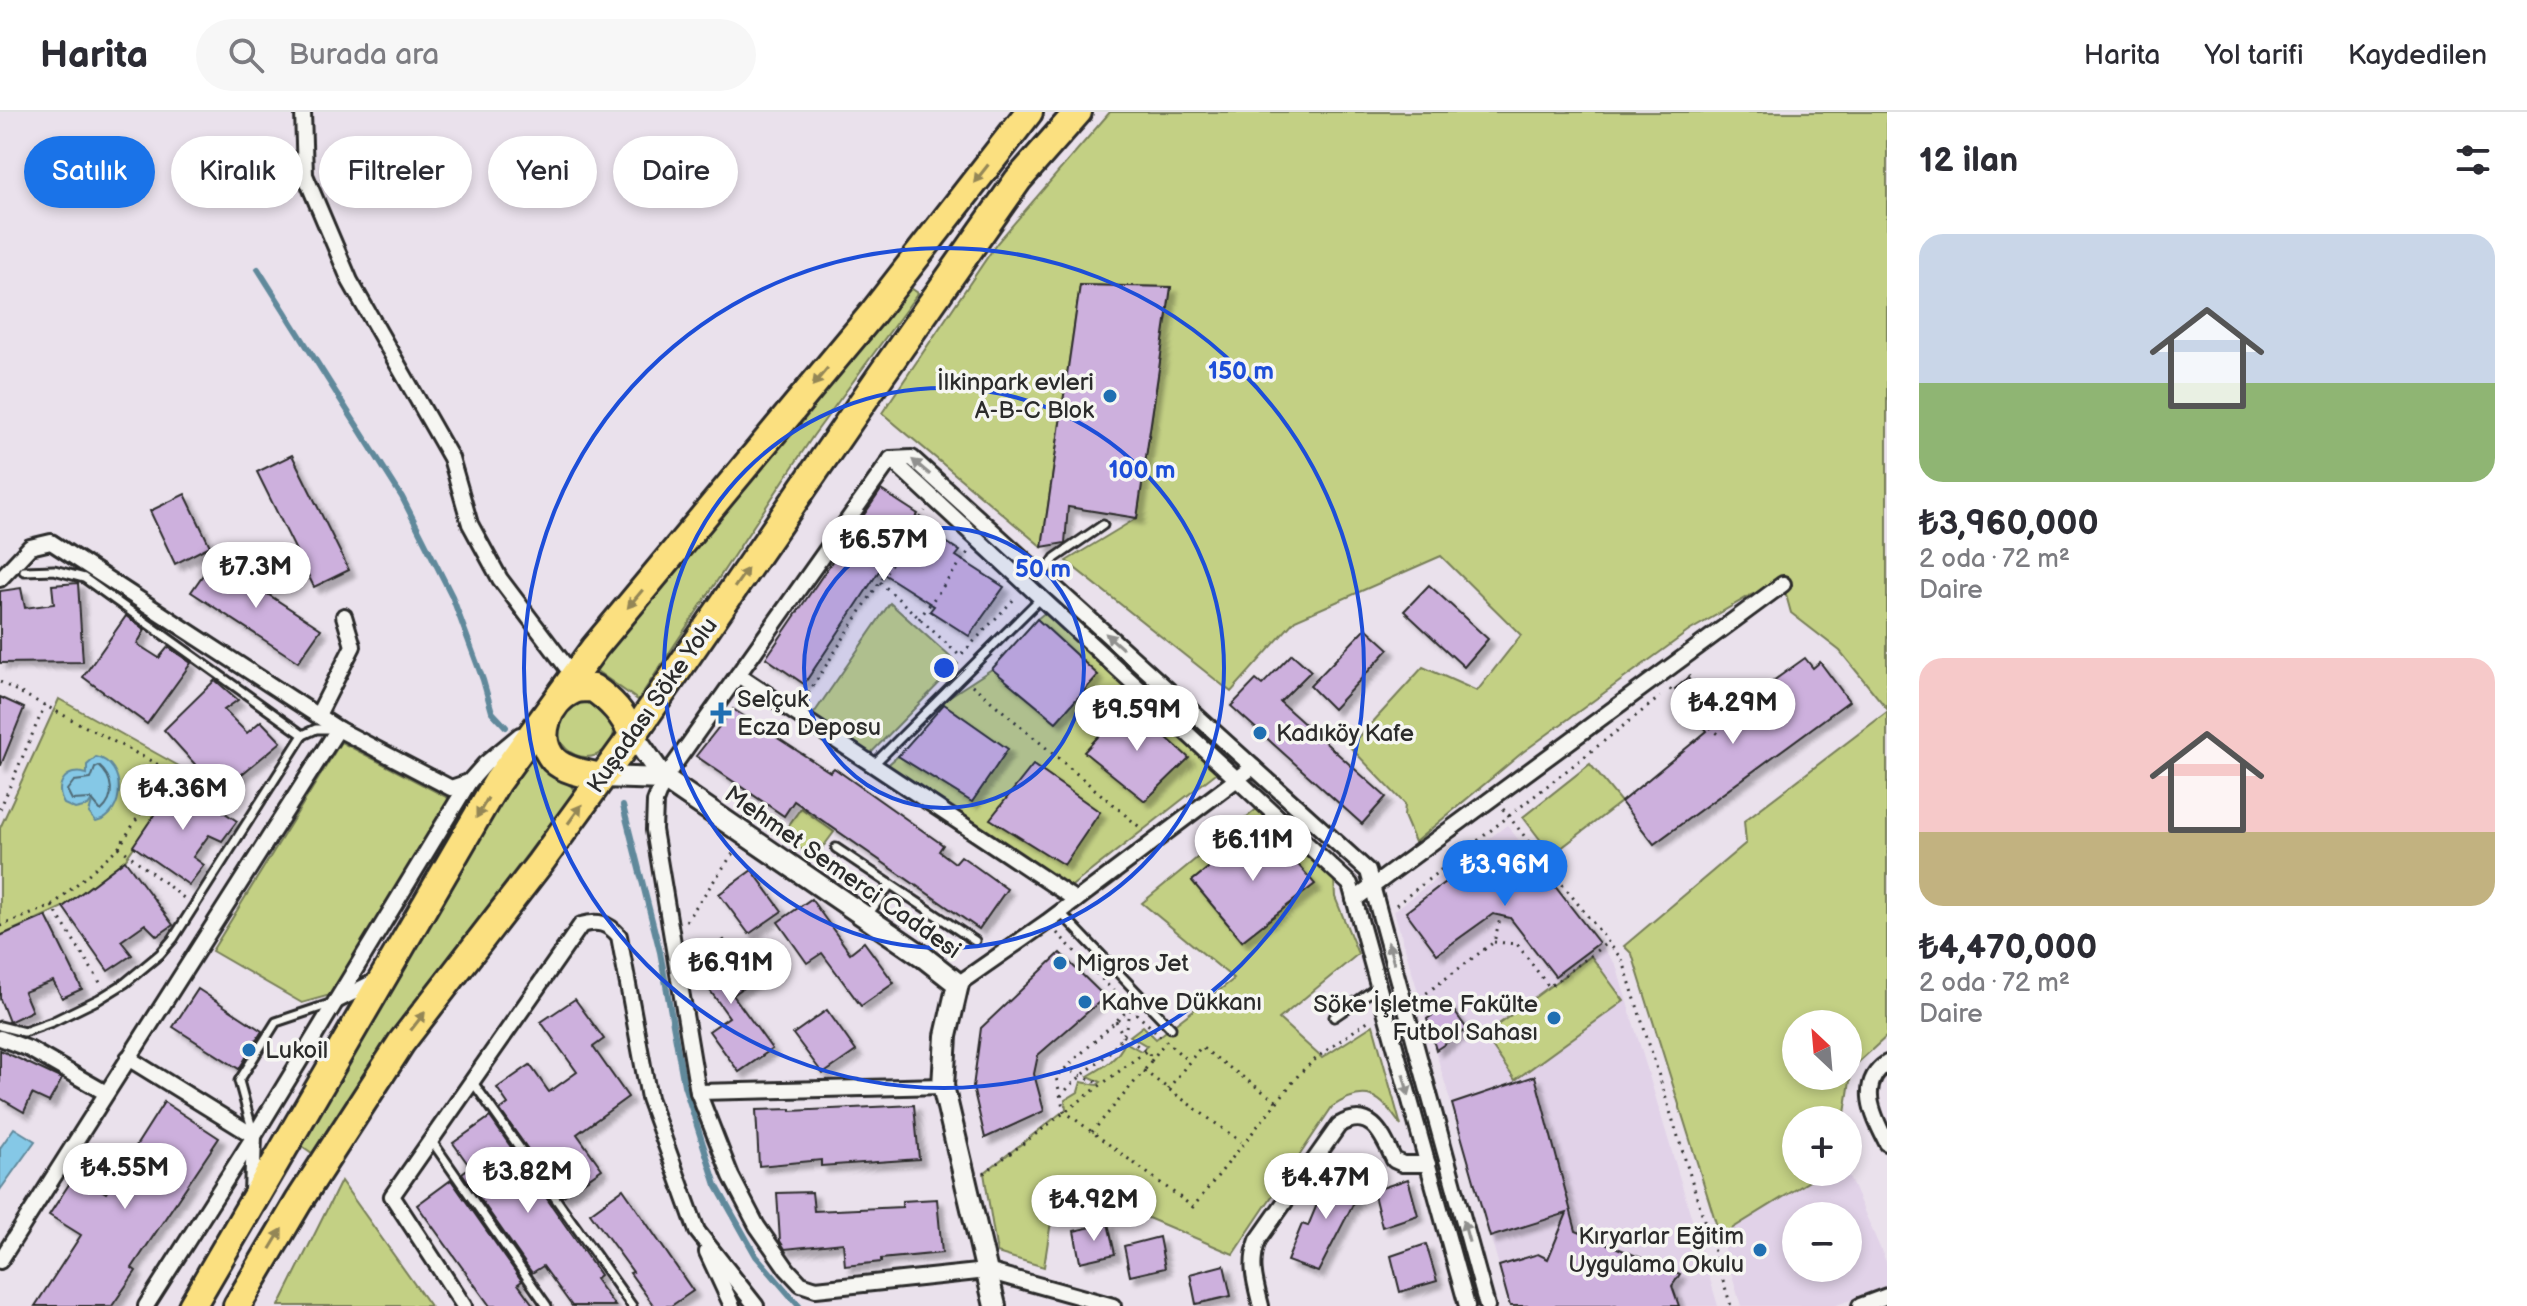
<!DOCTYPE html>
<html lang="tr">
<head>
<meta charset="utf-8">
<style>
	:root { --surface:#fff; --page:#f7f7f7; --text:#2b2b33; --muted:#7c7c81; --line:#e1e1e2; --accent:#1a73e8 }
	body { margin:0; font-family:"Balsamiq Sans",sans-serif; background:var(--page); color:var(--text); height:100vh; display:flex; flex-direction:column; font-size:30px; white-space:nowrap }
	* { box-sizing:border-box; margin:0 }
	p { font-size:26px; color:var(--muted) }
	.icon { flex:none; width:44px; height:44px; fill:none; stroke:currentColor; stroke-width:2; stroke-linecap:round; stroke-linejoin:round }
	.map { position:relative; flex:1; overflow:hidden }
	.details { display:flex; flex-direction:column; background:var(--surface); width:640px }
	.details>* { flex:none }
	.top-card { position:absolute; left:24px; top:24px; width:760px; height:72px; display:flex; gap:16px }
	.needle { width:52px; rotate:334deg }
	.fabs { position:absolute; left:1782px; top:898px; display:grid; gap:16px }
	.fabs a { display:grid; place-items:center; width:80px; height:80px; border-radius:50%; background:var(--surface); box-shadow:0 4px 12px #0003; font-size:40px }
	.price { position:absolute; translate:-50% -68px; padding:0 18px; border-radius:28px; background:#fff; color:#222; font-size:26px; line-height:52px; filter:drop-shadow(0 2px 4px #0008) }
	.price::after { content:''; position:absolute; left:50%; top:48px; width:24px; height:18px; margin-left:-12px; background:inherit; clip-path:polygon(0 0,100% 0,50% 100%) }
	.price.current { background:var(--accent); color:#fff }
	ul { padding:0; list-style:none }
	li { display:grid; align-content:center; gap:16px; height:424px; padding:0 32px }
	li span { display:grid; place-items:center; height:248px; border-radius:24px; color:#555 }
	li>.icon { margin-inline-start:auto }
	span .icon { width:144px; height:144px; fill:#fffc; stroke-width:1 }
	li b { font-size:34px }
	h2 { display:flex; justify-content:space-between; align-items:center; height:96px; padding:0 32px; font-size:34px }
	.chip { padding:0 28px; border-radius:36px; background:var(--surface); box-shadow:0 4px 12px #0003; font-size:28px; line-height:72px }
	.chip.current { background:var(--accent); color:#fff }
	header { display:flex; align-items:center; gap:48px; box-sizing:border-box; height:112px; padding:0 40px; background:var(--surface); border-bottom:2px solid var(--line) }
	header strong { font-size:38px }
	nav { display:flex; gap:44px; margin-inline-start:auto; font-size:28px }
	.search { width:560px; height:72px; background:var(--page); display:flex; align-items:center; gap:20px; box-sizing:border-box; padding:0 28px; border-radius:44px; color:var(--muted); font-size:30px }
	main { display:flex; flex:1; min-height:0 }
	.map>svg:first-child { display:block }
	.built { fill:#e1d2e8; fill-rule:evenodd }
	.green { fill:#c3d084; stroke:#777e58; stroke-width:2; fill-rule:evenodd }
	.water { fill:#85c8e6; stroke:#61899b; stroke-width:2 }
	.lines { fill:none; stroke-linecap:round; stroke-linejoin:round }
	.shore { stroke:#4f6a76; stroke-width:2 }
	.stream { stroke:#61899b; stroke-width:6 }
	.building { fill:#cdb0dd; stroke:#2b2b2b; stroke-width:2; filter:url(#shadow) }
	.lane-casing { stroke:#2b2b2b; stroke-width:13 }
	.street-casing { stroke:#2b2b2b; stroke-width:20 }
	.secondary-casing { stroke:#2b2b2b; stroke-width:26 }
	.highway-casing { stroke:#2b2b2b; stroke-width:32 }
	.path { stroke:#2b2b2b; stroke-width:3; stroke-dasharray:2 6; stroke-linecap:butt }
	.lane { stroke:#f6f6f2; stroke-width:7 }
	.street { stroke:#f6f6f2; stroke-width:14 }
	.secondary { stroke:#f6f6f2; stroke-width:20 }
	.highway { stroke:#fbe080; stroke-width:26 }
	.oneway { fill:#938656 }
	.oneway2 { fill:#90908e }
	.ring { fill:none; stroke:#1d4ed8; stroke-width:4 }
	.poi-dot { fill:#1f6fb2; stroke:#f6f6f2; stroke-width:3 }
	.labels { text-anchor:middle; stroke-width:7; stroke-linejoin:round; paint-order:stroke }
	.poi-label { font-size:24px; fill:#2b2b2b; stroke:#f6f6f2; text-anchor:start }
	.street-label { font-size:24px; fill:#2b2b2b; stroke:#f6f6f2 }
	.centre { fill:#1d4ed8; stroke:#f6f6f2; stroke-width:4 }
	.ring-label { font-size:24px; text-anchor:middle; font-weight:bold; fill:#1d4ed8; stroke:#f6f6f2; stroke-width:7; stroke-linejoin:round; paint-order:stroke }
</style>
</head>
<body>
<header>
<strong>Harita</strong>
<div class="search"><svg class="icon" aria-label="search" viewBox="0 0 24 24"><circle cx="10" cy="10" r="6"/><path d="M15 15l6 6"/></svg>Burada ara</div>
<nav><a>Harita</a><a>Yol tarifi</a><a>Kaydedilen</a></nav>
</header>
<main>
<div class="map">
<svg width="1887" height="1194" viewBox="0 0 1887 1194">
	<defs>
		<filter id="shadow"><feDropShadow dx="6" dy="6" stdDeviation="2" flood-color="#0004"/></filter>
	</defs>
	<rect width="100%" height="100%" fill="#eae1ec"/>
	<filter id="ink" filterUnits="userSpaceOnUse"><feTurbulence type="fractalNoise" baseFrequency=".0125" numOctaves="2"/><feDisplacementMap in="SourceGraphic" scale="16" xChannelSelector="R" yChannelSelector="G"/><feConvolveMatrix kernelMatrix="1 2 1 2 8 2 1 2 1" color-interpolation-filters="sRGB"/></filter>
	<g filter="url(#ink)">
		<g class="built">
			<path d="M1507,713L1616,853L1718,1194H1511L1394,799Z"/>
			<path d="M1824,1060H1847L1887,1152V1175L1834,1194H1741L1720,1124ZM1796,1104H1848V1156H1796Z"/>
		</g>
		<g class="green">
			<path d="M1110,0H1887V597L1840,539L1791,501L1783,472L1751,483L1689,519L1523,640L1415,730L1404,704L1405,692L1350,635L1423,555L1477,579L1521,523L1441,444L1295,508L1231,580L1066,449L1137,406L1171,175L1080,173L1042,435L882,301L997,131Z"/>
			<path d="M908,174L918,181L813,324L638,588L591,555L800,313Z"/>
			<path d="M890,491L958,552L865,647L808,610Z"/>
			<path d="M1047,499L1220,658L1064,780L882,658L898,644L972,690L1007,637L941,590L992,557L1056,609L1098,563L1037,507ZM1033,653L1099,700L991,707Z"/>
			<path d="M59,587L186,658L125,748L63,795L0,824V716Z"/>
			<circle cx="586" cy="617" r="28"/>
			<path d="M1887,600V924L1852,956L1844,1008H1796V1060H1824L1720,1124L1632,842L1624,834L1746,731L1744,709ZM1796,912H1848V964H1796Z"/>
			<path d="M341,630L452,688L334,882L302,891L212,839Z"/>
			<path d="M531,645L576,678L384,931L312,1041L302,1034L506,678Z"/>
			<path d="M1590,652L1621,690L1552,743L1523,705Z"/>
			<path d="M1259,695L1334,766L1335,785L1358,842L1279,907L1322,946L1373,913L1401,1014C1381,983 1366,972 1332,995L1233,1142L1082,1078L1052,1103L1044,1155L997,1141L984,1061L1066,997L1065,988L1078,980L1081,970L1097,973L1101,970L1088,964C1104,955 1118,947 1125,930L1141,939L1147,934L1130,924L1143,914L1156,927L1234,867L1142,791ZM1262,712H1263L1242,829L1192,769Z"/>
			<path d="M801,696L834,720L815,746L781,724Z"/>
			<path d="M1591,844L1624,889L1515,968L1484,923Z"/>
			<path d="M341,1069L430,1194H279Z"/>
		</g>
		<g class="water">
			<path d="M96,645C127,651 126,704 96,710L89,701L93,687L88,694L75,697L64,692C53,673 66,655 87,662V653Z"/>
			<path d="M14,1016L35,1029L0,1078V1036Z"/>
		</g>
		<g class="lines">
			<path class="shore" d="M99,654C113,666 116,686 101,699L91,687L72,688L67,678L74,669L91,667L95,656Z"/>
			<g class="stream">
				<path d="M258,157L402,385L452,484L483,568L492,600L506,615"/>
				<path d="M623,694L660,840L684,973L716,1073L756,1144L799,1194"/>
			</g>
		</g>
		<g class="building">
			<path d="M1080,173L1171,175L1137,406L1068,395L1065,431L1042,435Z"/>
			<path d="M292,343L349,458L314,475L257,360Z"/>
			<path d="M881,378L918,402L913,409L960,439L956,444L1004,475L969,524L930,499L934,494L879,459L804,572L766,546Z"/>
			<path d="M185,382L210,434L175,452L150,399Z"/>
			<path d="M214,447L321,517L298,550L191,480Z"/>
			<path d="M78,471L83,550L0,551V479L21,476L25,496L54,492L52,473Z"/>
			<path d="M1429,473L1488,527L1464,555L1404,499Z"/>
			<path d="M126,504L145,518L137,532L159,546L168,535L191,551L147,612L83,565Z"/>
			<path d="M1037,507L1098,563L1056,610L992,557Z"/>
			<path d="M1366,516L1389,537L1333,597L1310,574Z"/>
			<path d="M1292,542L1311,559L1280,590L1386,685L1362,712L1231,594L1256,568L1262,573Z"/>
			<path d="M1805,546L1813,556L1820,550L1849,589L1654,732L1621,690L1707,619L1675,577L1688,566L1719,608Z"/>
			<path d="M215,568L238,588L224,598L247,621L261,609L281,630L220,680L164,618Z"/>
			<path d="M0,585L24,596L1,653H0Z"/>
			<path d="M1129,591L1189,646L1145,689L1084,640Z"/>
			<path d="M944,592L1008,637L972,690L898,644Z"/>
			<path d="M733,597L830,660L834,656L943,733L939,739L955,751L961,744L1007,777L979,817L794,689L784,704L696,644Z"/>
			<path d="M1033,653L1100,700L1064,753L990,707Z"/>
			<path d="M177,669L237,709L222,729L209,723L193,745L204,753L189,773L133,734Z"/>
			<path d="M1263,712L1315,772L1242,829L1192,769Z"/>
			<path d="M1488,737L1529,741L1599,831L1555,864L1510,806L1493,802L1437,842L1406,800Z"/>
			<path d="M125,748L173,813L157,824L145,812L121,829L132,843L108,859L63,795Z"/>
			<path d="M752,758L782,799L749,822L719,782Z"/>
			<path d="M811,787L850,841L864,830L894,871L861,894L822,841L807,851L778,810Z"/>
			<path d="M46,804L82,877L62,886L53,869L24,880L32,899L9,910L0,887V824Z"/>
			<path d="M724,828L753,869L733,883L772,937L739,960L709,919L729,905L691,852Z"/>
			<path d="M1060,841L1105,885L1038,943L1034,962L1044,999L985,1026L973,975L981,916Z"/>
			<path d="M198,877L262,919L239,957L173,915Z"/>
			<path d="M575,887L604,927L593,935L628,985L577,1022L602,1057L562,1085L500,998L508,992L497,976L530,953L549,980L577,960L541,910Z"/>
			<path d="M1449,892L1467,917L1436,938L1427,907Z"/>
			<path d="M827,898L856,939L823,962L793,922Z"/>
			<path d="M0,938L62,967L49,990L32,982L24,1000L0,986Z"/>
			<path d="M1535,964L1576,1119L1680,1162L1672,1174L1679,1194H1510L1499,1154L1538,1142L1548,1147L1567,1101L1490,1125L1452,992Z"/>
			<path d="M164,990L219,1026L132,1156L136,1159L112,1194H35L81,1123L49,1103L75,1063L106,1081Z"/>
			<path d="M914,993L919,1047L821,1054V1048L759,1054L756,998L791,997V999Z"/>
			<path d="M490,1005L600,1163L595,1167L615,1194H572L543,1154L532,1161L462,1061L470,1055L453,1031Z"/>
			<path d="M1332,1056L1365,1069L1318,1160L1287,1149L1302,1112L1308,1114Z"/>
			<path d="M1408,1067L1418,1103L1382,1115L1373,1079Z"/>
			<path d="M451,1068L522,1169L518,1172L534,1194H490L417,1093Z"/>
			<path d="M623,1077L693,1179L671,1194H654L630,1161L633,1160L590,1101Z"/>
			<path d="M812,1080L814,1099L902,1095V1089L937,1087L942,1141L881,1147V1150L845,1154L843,1131L785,1137L780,1129L777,1081Z"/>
			<path d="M1108,1111L1115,1142L1080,1150L1074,1119Z"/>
			<path d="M1159,1125L1165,1156L1130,1164L1124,1134Z"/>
			<path d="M1426,1132L1437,1169L1400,1180L1391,1144Z"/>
			<path d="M1224,1153L1231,1184L1196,1192L1190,1162Z"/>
		</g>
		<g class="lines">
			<defs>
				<g id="lane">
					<path d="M1043,464L1055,446L1103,413"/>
					<path d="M303,623L316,617H332"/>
					<path d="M873,653L1041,486"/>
					<path d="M836,736L975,829"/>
					<path d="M1060,800L1171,916"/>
					<path d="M867,804L890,773"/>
					<path d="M1334,905L1379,874"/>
					<path d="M0,914L24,920L52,910L99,887L125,871L160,842L173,827L303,623L84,466L54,458L24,459"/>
					<path d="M472,969L632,1194"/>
					<path d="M253,1020L239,969L276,910L333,891"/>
					<path d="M431,1028L547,1194"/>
				</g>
				<g id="street">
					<path d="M303,0L305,63L350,169L451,346L470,412L500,467L574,565"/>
					<path d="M891,347L664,667L655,690L654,718L698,980L731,1064L757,1114L787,1157L801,1172L816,1177L987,1159L1113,1194"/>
					<path d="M891,347L912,346L1368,759L1487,1194"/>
					<path d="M891,347L1350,772L1467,1194"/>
					<path d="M0,467L30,435L51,430L338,617L451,676L469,670L485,652L520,623"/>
					<path d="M738,563L1076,788"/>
					<path d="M318,603L353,534L344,504"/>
					<path d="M1354,788L1783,472"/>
					<path d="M958,872L1047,810L1253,655"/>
					<path d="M336,889L378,868"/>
					<path d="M0,926L29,937L106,981"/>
					<path d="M128,946L254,1024L146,1194"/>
					<path d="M1887,951C1856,972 1874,1005 1887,1031"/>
					<path d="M698,980L943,974"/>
					<path d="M252,1081L254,1024L469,670"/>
					<path d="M707,1140L732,1194"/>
					<path d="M0,1149L338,617"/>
					<path d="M464,1194L392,1084L581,813C598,808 608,811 619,824L649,986L697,1119L756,1194"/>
					<path d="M1261,1194C1255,1170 1249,1152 1258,1128L1339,1013C1372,994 1383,1025 1394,1048L1403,1052H1428"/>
					<path d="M1860,1194L1887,1184"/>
				</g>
				<g id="secondary">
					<path d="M633,623L664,667L921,843L958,872L946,924L943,974L995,1194"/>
					<path d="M602,665L664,667"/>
				</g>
				<g id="highway">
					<path d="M602,665C587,662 565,659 554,648C534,626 548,589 574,578C579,576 587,576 593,576C612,589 623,602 633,623"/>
					<path d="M192,1194L497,670L595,535L872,202L1029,0"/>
					<path d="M237,1194L299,1089L401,931L540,751L633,623L879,266L1018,68L1078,0"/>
				</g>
			</defs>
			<use href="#lane" class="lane-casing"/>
			<use href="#street" class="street-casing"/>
			<use href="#secondary" class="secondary-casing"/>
			<use href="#highway" class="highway-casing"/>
			<g class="path">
				<path d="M880,470L960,544L1017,484"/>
				<path d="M919,507L969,439"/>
				<path d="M1688,563L1702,577L1715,618"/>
				<path d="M0,570L241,696"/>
				<path d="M972,573L1143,718"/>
				<path d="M1670,577L1682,593L1721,624"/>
				<path d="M804,588L925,399"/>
				<path d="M0,697L45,593"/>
				<path d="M1503,697L1623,849L1731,1194"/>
				<path d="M1221,725L1231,738"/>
				<path d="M119,735L185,787"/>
				<path d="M1396,793L1660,585"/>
				<path d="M52,794L101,872"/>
				<path d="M686,809L734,740"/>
				<path d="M0,814L52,794L119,735L168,658"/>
				<path d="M1057,821L1130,896L1056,965L1064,999L1193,1095L1300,961L1319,944L1369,908"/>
				<path d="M1494,830L1517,832L1549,875L1608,830"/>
				<path d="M1420,886L1494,830L1501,803"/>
				<path d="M1130,896L1189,950"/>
				<path d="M1116,909L1123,924L1149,941L1151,949L1144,959"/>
				<path d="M1151,949L1165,930"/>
				<path d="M1065,957L1102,972"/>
				<path d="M1168,977L1201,935L1276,989"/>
				<path d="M1061,984C1076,964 1116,941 1124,921C1127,914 1128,904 1130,896"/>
				<path d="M1092,1020L1144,959L1241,1030"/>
				<path d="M984,1061L1146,939"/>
			</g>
			<use href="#lane" class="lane"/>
			<use href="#street" class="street"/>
			<use href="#secondary" class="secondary"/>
			<use href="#highway" class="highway"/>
		</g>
		<defs><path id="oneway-solid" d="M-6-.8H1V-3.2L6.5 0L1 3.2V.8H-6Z" transform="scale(2)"/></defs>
		<g class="oneway">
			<use href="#oneway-solid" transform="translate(981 62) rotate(128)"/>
			<use href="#oneway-solid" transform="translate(820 265) rotate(130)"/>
			<use href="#oneway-solid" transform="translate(741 466) rotate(-55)"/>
			<use href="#oneway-solid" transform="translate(635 487) rotate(130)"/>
			<use href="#oneway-solid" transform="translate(482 696) rotate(120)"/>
			<use href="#oneway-solid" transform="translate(575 702) rotate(-54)"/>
			<use href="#oneway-solid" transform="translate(418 909) rotate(-52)"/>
			<use href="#oneway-solid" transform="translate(276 1127) rotate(-59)"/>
		</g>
		<g class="oneway2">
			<use href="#oneway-solid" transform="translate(921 355) rotate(-140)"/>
			<use href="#oneway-solid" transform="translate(1114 529) rotate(-138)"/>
			<use href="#oneway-solid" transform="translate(1391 841) rotate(-105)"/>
			<use href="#oneway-solid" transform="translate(1406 973) rotate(75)"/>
			<use href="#oneway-solid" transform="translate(1466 1119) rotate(-105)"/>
		</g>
	</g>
	<circle cx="944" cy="556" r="140" fill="#1d4ed8" fill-opacity=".12"/>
	<g class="ring">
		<circle cx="944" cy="556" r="140"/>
		<circle cx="944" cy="556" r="280"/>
		<circle cx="944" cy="556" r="420"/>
	</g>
	<g class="poi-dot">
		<circle cx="1110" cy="284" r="8"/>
		<path d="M717 589h8v8h8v8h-8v8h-8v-8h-8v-8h8z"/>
		<circle cx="1260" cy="621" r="8"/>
		<circle cx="1060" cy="851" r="8"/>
		<circle cx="1085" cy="890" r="8"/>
		<circle cx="1554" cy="906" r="8"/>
		<circle cx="249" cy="938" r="8"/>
		<circle cx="1760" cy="1138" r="8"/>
	</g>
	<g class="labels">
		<g class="poi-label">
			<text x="1094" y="278" text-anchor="end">İlkinpark evleri<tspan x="1094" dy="28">A-B-C Blok</tspan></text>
			<text x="737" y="595">Selçuk<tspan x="737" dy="28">Ecza Deposu</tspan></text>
			<text x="1276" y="629">Kadıköy Kafe</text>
			<text x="1076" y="859">Migros Jet</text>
			<text x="1101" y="898">Kahve Dükkanı</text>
			<text x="1538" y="900" text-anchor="end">Söke İşletme Fakülte<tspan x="1538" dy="28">Futbol Sahası</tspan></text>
			<text x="265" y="946">Lukoil</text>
			<text x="1744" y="1132" text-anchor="end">Kıryarlar Eğitim<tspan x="1744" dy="28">Uygulama Okulu</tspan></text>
		</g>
		<g class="street-label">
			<text transform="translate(652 593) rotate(-55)" y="8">Kuşadası Söke Yolu</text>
			<text transform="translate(843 760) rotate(35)" y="8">Mehmet Semerci Caddesi</text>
		</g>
	</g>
	<circle cx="944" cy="556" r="12" class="centre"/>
	<g class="ring-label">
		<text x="1241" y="267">150 m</text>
		<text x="1142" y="366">100 m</text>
		<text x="1043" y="465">50 m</text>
	</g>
</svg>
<div class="fabs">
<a><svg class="needle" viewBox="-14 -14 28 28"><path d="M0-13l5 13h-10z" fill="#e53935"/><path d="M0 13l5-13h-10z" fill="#7c7c81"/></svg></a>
<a>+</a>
<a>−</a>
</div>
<b class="price" style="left:884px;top:471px">₺6.57M</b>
<b class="price" style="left:256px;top:498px">₺7.3M</b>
<b class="price" style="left:1733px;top:634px">₺4.29M</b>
<b class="price" style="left:1137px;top:641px">₺9.59M</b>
<b class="price" style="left:183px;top:720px">₺4.36M</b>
<b class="price" style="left:1253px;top:771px">₺6.11M</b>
<b class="price current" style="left:1505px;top:796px">₺3.96M</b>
<b class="price" style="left:731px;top:894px">₺6.91M</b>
<b class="price" style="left:125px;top:1099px">₺4.55M</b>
<b class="price" style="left:528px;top:1103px">₺3.82M</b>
<b class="price" style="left:1326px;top:1109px">₺4.47M</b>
<b class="price" style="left:1094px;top:1131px">₺4.92M</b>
<div class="top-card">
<a class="chip current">Satılık</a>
<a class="chip">Kiralık</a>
<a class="chip">Filtreler</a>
<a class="chip">Yeni</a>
<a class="chip">Daire</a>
</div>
</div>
<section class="details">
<h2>12 ilan<svg class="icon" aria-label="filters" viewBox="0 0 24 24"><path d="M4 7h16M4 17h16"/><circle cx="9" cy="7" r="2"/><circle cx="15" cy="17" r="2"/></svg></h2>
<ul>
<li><span style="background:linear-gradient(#c9d6e8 60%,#8fb573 0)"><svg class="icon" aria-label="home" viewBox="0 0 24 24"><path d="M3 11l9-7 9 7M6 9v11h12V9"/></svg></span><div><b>₺3,960,000</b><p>2 oda · 72 m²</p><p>Daire</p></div></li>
<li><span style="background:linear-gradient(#f6c9c9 70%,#c2b280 0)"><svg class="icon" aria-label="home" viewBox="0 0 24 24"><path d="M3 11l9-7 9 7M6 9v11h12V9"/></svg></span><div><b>₺4,470,000</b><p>2 oda · 72 m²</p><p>Daire</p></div></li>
</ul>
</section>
</main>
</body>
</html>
